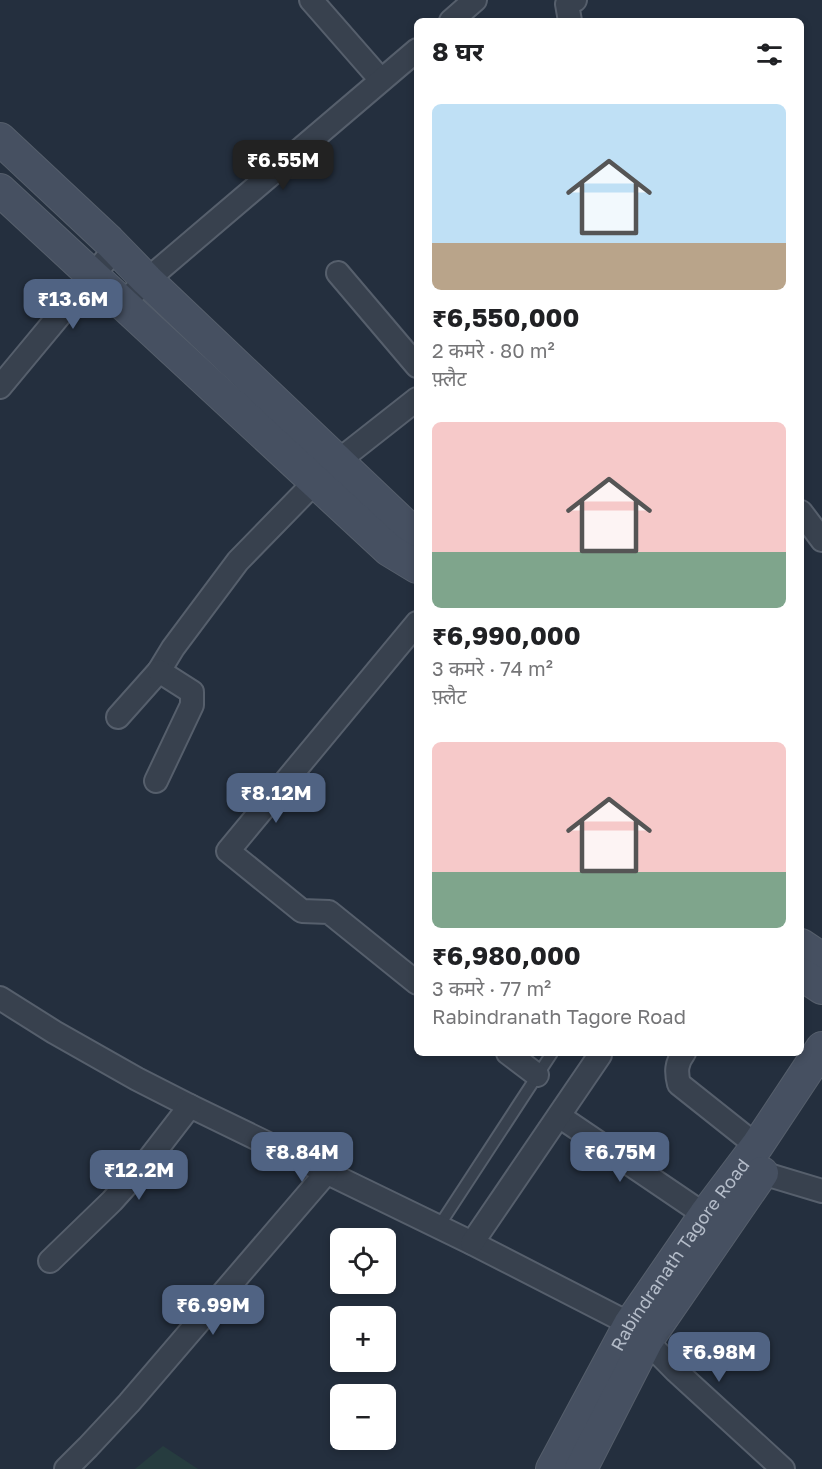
<!DOCTYPE html>
<html lang="hi">
<head>
<meta charset="utf-8">
<style>
	:root { --surface:#fff; --page:#f6f6f6; --text:#202124; --muted:#757577; --accent:#506383 }
	body { margin:0; font-family:"Golos Text","Noto Sans Devanagari",sans-serif; background:var(--page); color:var(--text); height:100vh; display:flex; flex-direction:column; font-size:22px; white-space:nowrap }
	* { box-sizing:border-box; margin:0 }
	p { font-size:20px; color:var(--muted) }
	.icon { flex:none; width:33px; height:33px; fill:none; stroke:currentColor; stroke-width:2; stroke-linecap:round; stroke-linejoin:round }
	.map { position:relative; flex:1; overflow:hidden }
	.drawer { position:absolute; left:414px; top:18px; width:390px; height:1038px; display:flex; flex-direction:column; background:var(--surface); border-radius:9px; box-shadow:0 3px 9px #0003 }
	.drawer>* { flex:none }
	.controls { position:absolute; left:330px; top:1228px; display:grid; gap:12px }
	.controls a { display:grid; place-items:center; width:66px; height:66px; border-radius:9px; background:var(--surface); box-shadow:0 3px 9px #0003; font-size:30px }
	.price { position:absolute; translate:-50% -51px; padding:0 14px; border-radius:12px; background:var(--accent); color:#fff; font-size:20px; line-height:39px; filter:drop-shadow(0 2px 3px #0008) }
	.price::after { content:''; position:absolute; left:50%; top:36px; width:18px; height:14px; margin-left:-9px; background:inherit; clip-path:polygon(0 0,100% 0,50% 100%) }
	.price.on { background:#222; color:#fff }
	ul { padding:0; list-style:none }
	li { display:grid; align-content:center; gap:12px; height:318px; padding:0 18px }
	li span { display:grid; place-items:center; height:186px; border-radius:9px; color:#555 }
	li>.icon { margin-inline-start:auto }
	span .icon { width:108px; height:108px; fill:#fffc; stroke-width:1 }
	li b { font-size:26px }
	h2 { display:flex; justify-content:space-between; align-items:center; height:72px; padding:0 18px; font-size:26px }
	.map>svg:first-child { display:block }
	.green { fill:#263c3f }
	.lines { fill:none; stroke-linecap:round; stroke-linejoin:round }
	.lane-casing { stroke:#565f6c; stroke-width:14 }
	.street-casing { stroke:#565f6c; stroke-width:26 }
	.secondary-casing { stroke:#565f6c; stroke-width:34 }
	.lane { stroke:#38414e; stroke-width:10 }
	.street { stroke:#38414e; stroke-width:22 }
	.secondary { stroke:#465061; stroke-width:32 }
	.labels { text-anchor:middle; stroke-width:5; stroke-linejoin:round; paint-order:stroke }
	.street-label { font-size:18px; fill:#b4bcc9; stroke:#1d2633 }
</style>
</head>
<body>
<div class="map">
<svg width="822" height="1469" viewBox="0 0 822 1469">
	<rect width="100%" height="100%" fill="#242f3e"/>
	<path class="green" d="M163,1446L198,1469H135Z"/>
	<g class="lines">
		<defs>
			<path id="lane" d="M439,1226L552,1053"/>
			<g id="street">
				<path d="M311,0L381,80"/>
				<path d="M451,21L475,0"/>
				<path d="M570,21L567,4L575,0"/>
				<path d="M338,273L417,366"/>
				<path d="M123,303L147,280L417,50"/>
				<path d="M0,387L93,275L116,248"/>
				<path d="M801,512L822,540"/>
				<path d="M417,623L228,851L302,911L329,912L417,983"/>
				<path d="M118,717L159,671L173,648L238,561L316,481L337,462L417,399"/>
				<path d="M156,781L192,705V692L159,671"/>
				<path d="M0,998L54,1032L137,1079L190,1106L472,1243L630,1324L676,1371L783,1469"/>
				<path d="M508,1053L537,1075"/>
				<path d="M684,1053C676,1063 676,1072 679,1084L757,1146"/>
				<path d="M559,1116L705,1215"/>
				<path d="M762,1173L822,1191"/>
				<path d="M472,1243L600,1055"/>
				<path d="M50,1261L112,1201L146,1163L190,1106"/>
				<path d="M66,1469L88,1447L129,1403L327,1172"/>
			</g>
			<g id="secondary">
				<path d="M0,139L109,241L147,280L409,529L417,541"/>
				<path d="M0,190L389,550L417,567"/>
				<path d="M801,945L822,959"/>
				<path d="M801,974L822,988"/>
				<path id="s1" d="M552,1469L630,1324L705,1215L757,1146L822,1048"/>
				<path d="M581,1469L647,1340L762,1173"/>
			</g>
		</defs>
		<use href="#lane" class="lane-casing"/>
		<use href="#street" class="street-casing"/>
		<use href="#secondary" class="secondary-casing"/>
		<use href="#lane" class="lane"/>
		<use href="#street" class="street"/>
		<use href="#secondary" class="secondary"/>
	</g>
	<g class="labels">
		<g class="street-label">
			<text dy="6" stroke="none"><textPath href="#s1" startOffset="250">Rabindranath Tagore Road</textPath></text>
		</g>
	</g>
</svg>
<div class="controls">
<a><svg class="icon" aria-label="locate" viewBox="0 0 24 24"><circle cx="12" cy="12" r="6"/><path d="M12 2v4M12 18v4M2 12h4M18 12h4"/></svg></a>
<a>+</a>
<a>−</a>
</div>
<b class="price on" style="left:283px;top:191px">₹6.55M</b>
<b class="price" style="left:73px;top:330px">₹13.6M</b>
<b class="price" style="left:276px;top:824px">₹8.12M</b>
<b class="price" style="left:302px;top:1183px">₹8.84M</b>
<b class="price" style="left:620px;top:1183px">₹6.75M</b>
<b class="price" style="left:139px;top:1201px">₹12.2M</b>
<b class="price" style="left:213px;top:1336px">₹6.99M</b>
<b class="price" style="left:719px;top:1383px">₹6.98M</b>
<section class="drawer">
<h2>8 घर<svg class="icon" aria-label="filters" viewBox="0 0 24 24"><path d="M4 7h16M4 17h16"/><circle cx="9" cy="7" r="2"/><circle cx="15" cy="17" r="2"/></svg></h2>
<ul>
<li><span style="background:linear-gradient(#bfe0f5 75%,#b9a48a 0)"><svg class="icon" aria-label="home" viewBox="0 0 24 24"><path d="M3 11l9-7 9 7M6 9v11h12V9"/></svg></span><div><b>₹6,550,000</b><p>2 कमरे · 80 m²</p><p>फ़्लैट</p></div></li>
<li><span style="background:linear-gradient(#f6c9c9 70%,#7fa58c 0)"><svg class="icon" aria-label="home" viewBox="0 0 24 24"><path d="M3 11l9-7 9 7M6 9v11h12V9"/></svg></span><div><b>₹6,990,000</b><p>3 कमरे · 74 m²</p><p>फ़्लैट</p></div></li>
<li><span style="background:linear-gradient(#f6c9c9 70%,#7fa58c 0)"><svg class="icon" aria-label="home" viewBox="0 0 24 24"><path d="M3 11l9-7 9 7M6 9v11h12V9"/></svg></span><div><b>₹6,980,000</b><p>3 कमरे · 77 m²</p><p>Rabindranath Tagore Road</p></div></li>
</ul>
</section>
</div>
</body>
</html>
